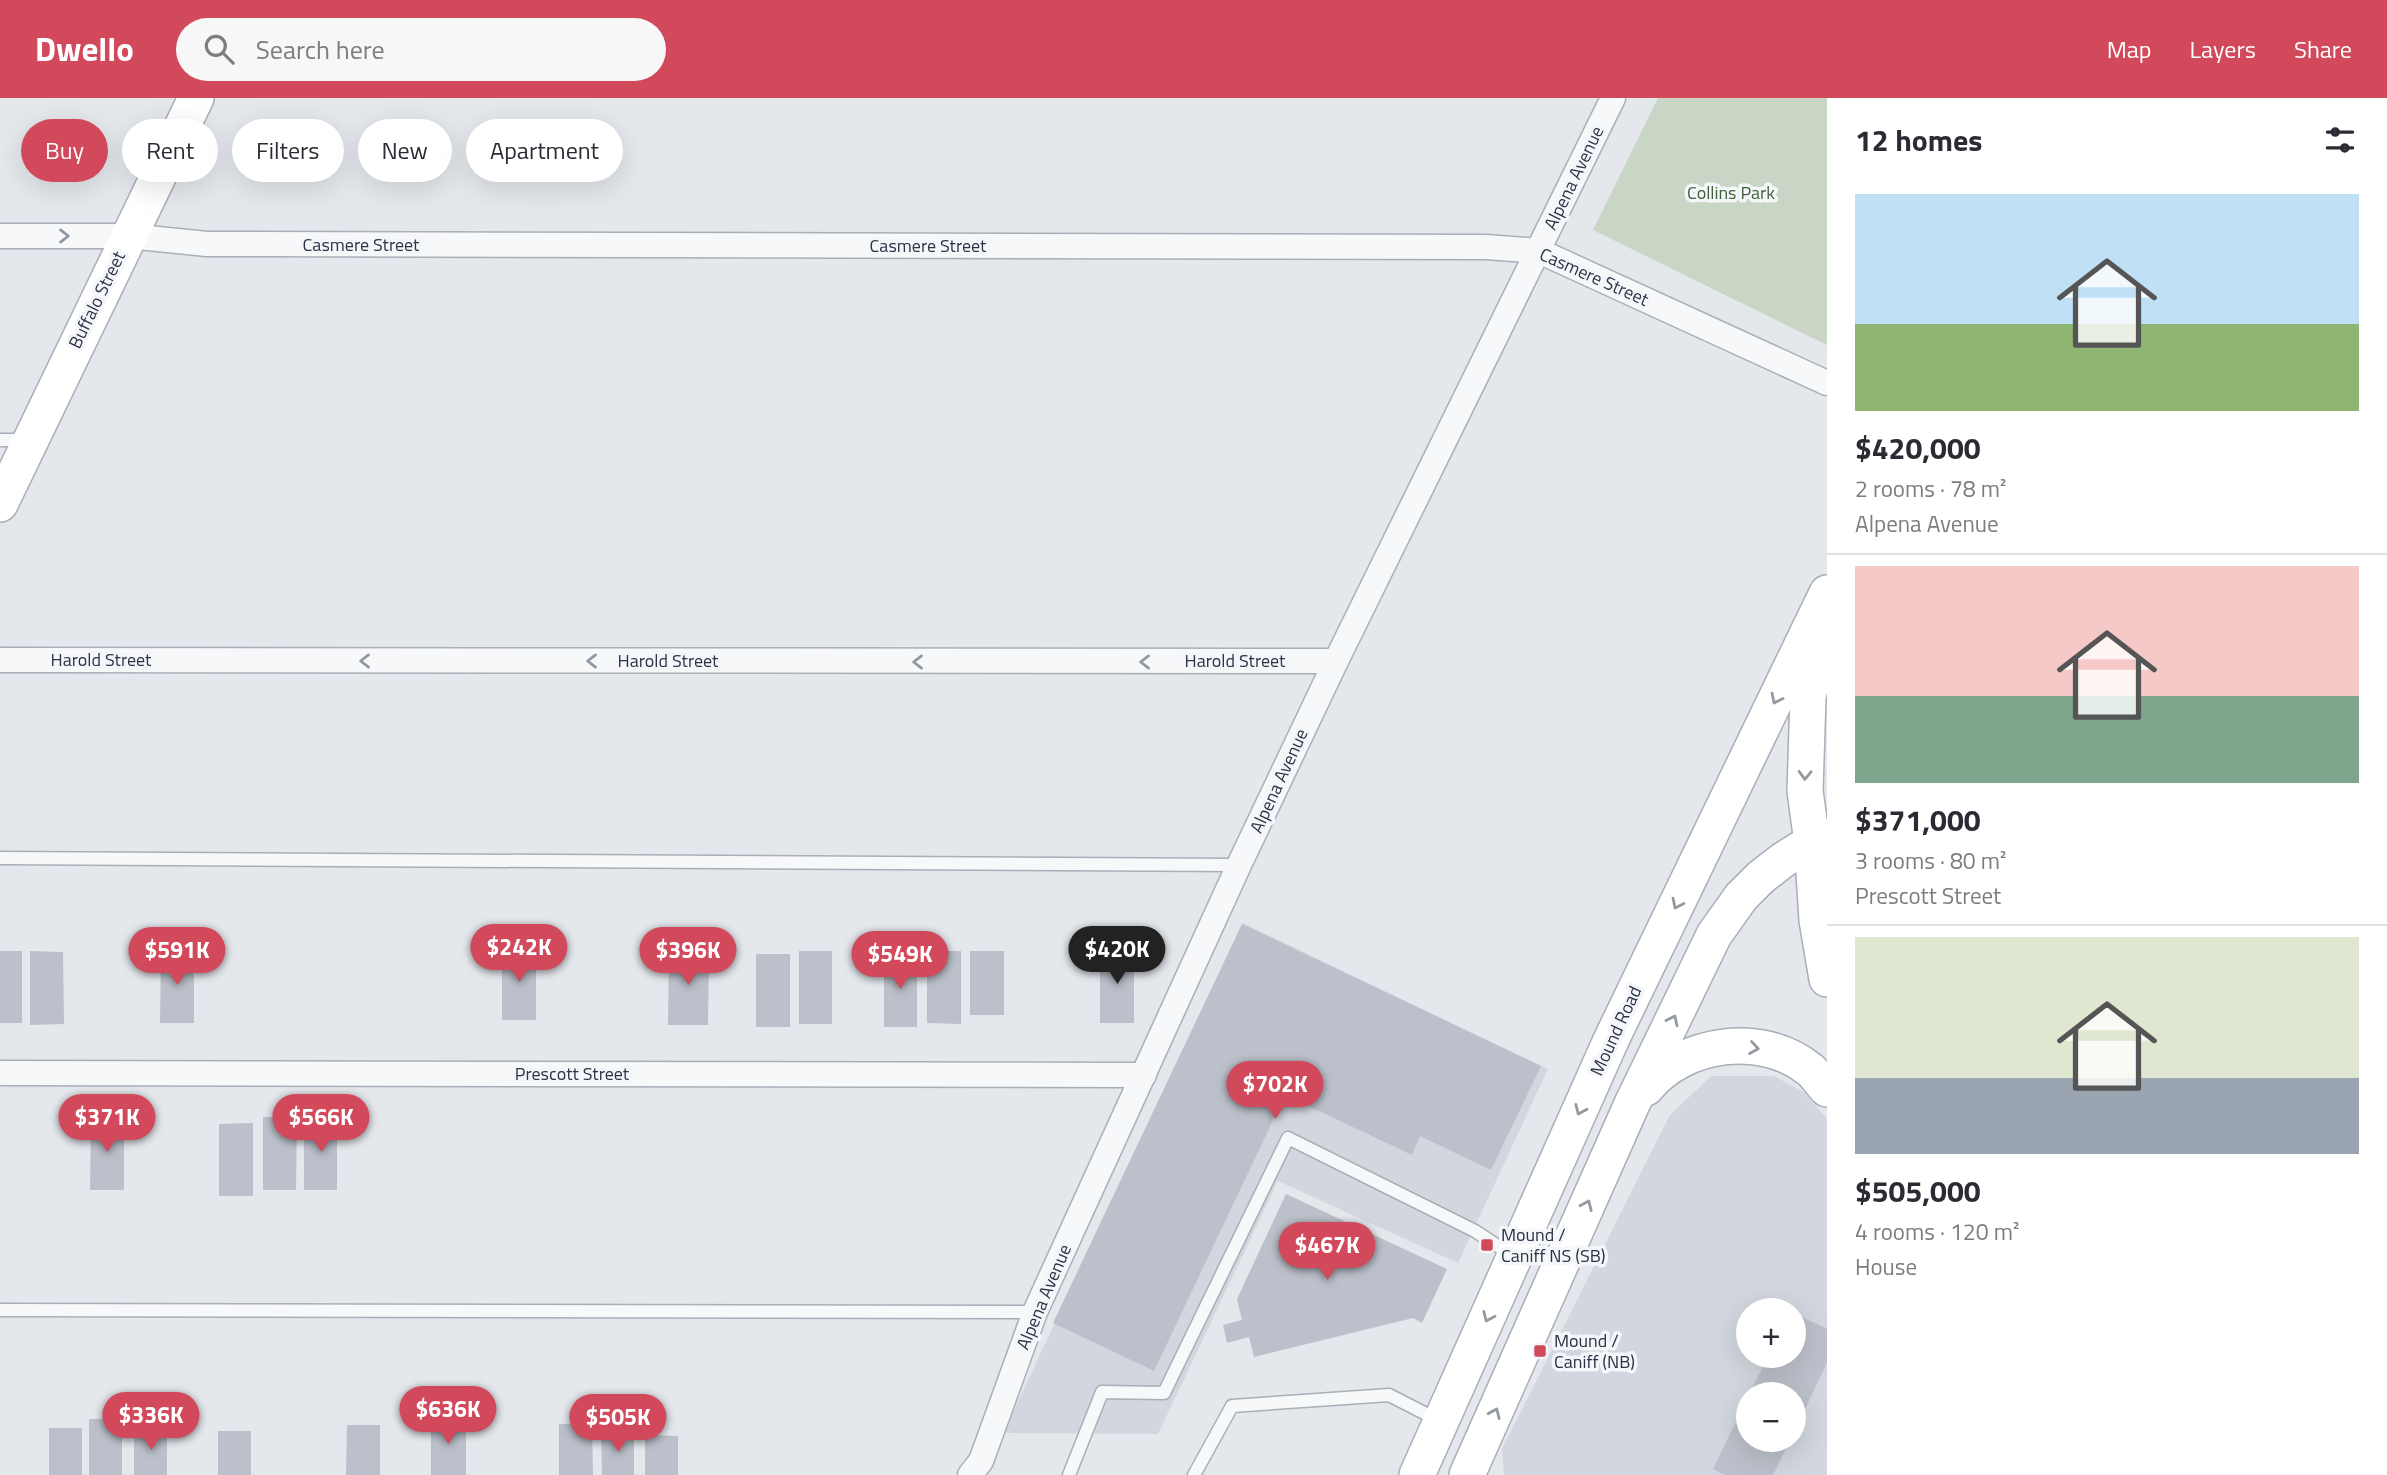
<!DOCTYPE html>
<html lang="en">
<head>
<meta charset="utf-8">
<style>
	:root { --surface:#fff; --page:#f7f7f7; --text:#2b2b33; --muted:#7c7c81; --line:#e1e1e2; --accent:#d1495b }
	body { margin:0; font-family:"Titillium Web",sans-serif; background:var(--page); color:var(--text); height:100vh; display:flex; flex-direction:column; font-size:26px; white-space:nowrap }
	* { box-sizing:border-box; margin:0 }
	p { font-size:23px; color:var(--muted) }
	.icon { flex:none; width:38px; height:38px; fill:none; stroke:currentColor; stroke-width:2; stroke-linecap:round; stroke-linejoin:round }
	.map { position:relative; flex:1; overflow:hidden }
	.panel { display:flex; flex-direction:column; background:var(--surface); width:560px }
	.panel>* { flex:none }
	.banner { position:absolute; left:21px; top:21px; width:665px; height:63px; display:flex; gap:14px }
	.controls { position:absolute; left:1736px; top:1200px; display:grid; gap:14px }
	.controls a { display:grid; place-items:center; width:70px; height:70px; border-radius:50%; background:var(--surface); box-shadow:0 7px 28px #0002; font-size:35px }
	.price { position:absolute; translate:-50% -60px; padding:0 16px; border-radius:24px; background:var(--accent); color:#fff; font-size:23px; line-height:46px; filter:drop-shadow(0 2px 4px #0008) }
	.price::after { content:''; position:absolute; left:50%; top:42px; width:21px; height:16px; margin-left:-10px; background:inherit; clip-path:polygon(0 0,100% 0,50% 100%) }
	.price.selected { background:#222; color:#fff }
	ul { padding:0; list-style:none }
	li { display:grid; align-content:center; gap:14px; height:371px; padding:0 28px }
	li+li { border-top:2px solid var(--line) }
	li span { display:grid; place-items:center; height:217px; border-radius:0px; color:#555 }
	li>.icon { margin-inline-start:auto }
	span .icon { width:126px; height:126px; fill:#fffc; stroke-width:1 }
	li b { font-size:30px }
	h2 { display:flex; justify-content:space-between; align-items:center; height:84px; padding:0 28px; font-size:30px }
	.pill { padding:0 24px; border-radius:32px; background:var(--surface); box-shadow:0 7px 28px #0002; font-size:24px; line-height:63px }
	.pill.selected { background:var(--accent); color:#fff }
	header { display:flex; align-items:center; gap:42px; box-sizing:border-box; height:98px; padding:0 35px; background:var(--accent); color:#fff }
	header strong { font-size:33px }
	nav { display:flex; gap:38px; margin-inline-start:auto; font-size:24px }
	.search { width:490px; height:63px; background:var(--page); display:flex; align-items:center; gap:18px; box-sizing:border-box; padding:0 24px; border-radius:38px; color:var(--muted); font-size:26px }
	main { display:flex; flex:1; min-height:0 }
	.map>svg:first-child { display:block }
	.built { fill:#d2d6de; fill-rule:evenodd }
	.green { fill:#c9d6c5 }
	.building { fill:#bbc0ca }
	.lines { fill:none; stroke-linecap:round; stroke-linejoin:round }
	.lane-casing { stroke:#a9aeb7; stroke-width:15 }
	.street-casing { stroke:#a9aeb7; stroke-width:27 }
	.secondary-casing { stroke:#a9aeb7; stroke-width:38 }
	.lane { stroke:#f7f8fa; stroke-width:12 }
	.street { stroke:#f7f8fa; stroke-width:24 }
	.secondary { stroke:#fff; stroke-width:35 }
	.oneway { stroke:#9196a0 }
	.oneway2 { stroke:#959aa2 }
	.poi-dot { fill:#d1495b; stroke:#f4f6f9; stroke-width:2.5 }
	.labels { text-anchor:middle; stroke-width:7; stroke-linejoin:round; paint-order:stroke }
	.street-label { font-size:18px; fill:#2b3445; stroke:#f4f6f9 }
	.park-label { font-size:18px; fill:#3f6138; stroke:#f4f6f9 }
	.poi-label { font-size:18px; fill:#2b3445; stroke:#f4f6f9; text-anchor:start }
</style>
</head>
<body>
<header>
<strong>Dwello</strong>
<div class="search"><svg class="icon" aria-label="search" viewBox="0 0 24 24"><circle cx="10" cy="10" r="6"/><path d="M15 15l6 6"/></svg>Search here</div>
<nav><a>Map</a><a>Layers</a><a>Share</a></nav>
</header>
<main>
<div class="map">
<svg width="1827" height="1377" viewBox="0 0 1827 1377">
	<rect width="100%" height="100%" fill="#e4e7ec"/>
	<g class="built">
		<path d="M1243,825L1548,971L1458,1165L1278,1083L1158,1336L1003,1335Z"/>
		<path d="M1711,978H1774L1804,994L1827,1021V1377H1504L1502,1351L1670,1017ZM1748,1213H1794V1258H1748ZM1748,1297H1794V1342H1748Z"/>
	</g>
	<path class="green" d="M1658,0H1827V247L1593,132Z"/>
	<g class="building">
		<path d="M1242,826L1541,968L1491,1072L1420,1038L1412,1057L1285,997L1154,1273L1053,1225Z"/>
		<rect x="502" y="849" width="34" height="73"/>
		<path d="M669,850L709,851L708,927H668Z"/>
		<rect x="1100" y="852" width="34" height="73"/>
		<rect x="0" y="853" width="22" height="72"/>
		<path d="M30,853L63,854L64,926L30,927Z"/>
		<path d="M161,853H194V925H160Z"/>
		<rect x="799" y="853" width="33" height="73"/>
		<path d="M927,853H961V926L927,925Z"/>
		<rect x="970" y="853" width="34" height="64"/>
		<rect x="756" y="856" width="34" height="73"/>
		<rect x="884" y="856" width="33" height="73"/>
		<path d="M91,1019L124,1020V1092H90Z"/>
		<path d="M263,1019L297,1020L296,1092H263Z"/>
		<rect x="304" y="1019" width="33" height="73"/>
		<path d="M253,1025V1098H219V1026Z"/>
		<path d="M1286,1096L1447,1171L1422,1225L1413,1220L1254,1259L1249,1239L1227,1245L1223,1227L1242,1222L1237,1201Z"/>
		<path d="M1794,1215L1827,1231V1265L1794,1334V1297H1749L1768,1258H1794Z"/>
		<path d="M1748,1299V1342H1790L1773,1377H1725L1713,1371Z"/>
		<path d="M431,1318L466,1319V1377H431Z"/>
		<rect x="89" y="1321" width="33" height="56"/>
		<path d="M559,1326H592L593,1377H559Z"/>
		<path d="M347,1327H380V1377H346Z"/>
		<rect x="49" y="1330" width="33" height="47"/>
		<rect x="134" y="1331" width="33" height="46"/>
		<rect x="218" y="1333" width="33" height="44"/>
		<path d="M601,1334L634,1335V1377H602Z"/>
		<path d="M645,1337L678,1338V1377H645Z"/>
	</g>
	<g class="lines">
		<defs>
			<g id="lane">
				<path d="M0,342H28"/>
				<path d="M0,760L1239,767"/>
				<path d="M0,1212L1035,1214"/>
				<path d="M1069,1377L1102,1294L1164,1295L1288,1040L1475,1133L1513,1158"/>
				<path d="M1194,1377L1232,1308L1389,1297L1438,1322"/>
			</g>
			<g id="street">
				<path d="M0,138H128L207,146L1486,149L1539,153L1827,285"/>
				<path d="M0,562L1336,563"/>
				<path d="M0,975L1144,977"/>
				<path d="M970,1377L981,1363L1035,1214L1239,767L1336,563L1613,0"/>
			</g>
			<g id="secondary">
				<path d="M0,406L196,0"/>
				<path d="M1822,537L1808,599L1805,693L1812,744L1817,822L1827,881"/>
				<path d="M1646,990C1683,944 1762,933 1809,971C1816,976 1821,985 1827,991"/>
				<path d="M1417,1377L1612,940L1827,495"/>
				<path d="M1467,1377L1632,1006L1714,837L1741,799L1761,779L1783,762L1812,744L1827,739"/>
			</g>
		</defs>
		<use href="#lane" class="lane-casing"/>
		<use href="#street" class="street-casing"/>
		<use href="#secondary" class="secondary-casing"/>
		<use href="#lane" class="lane"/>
		<use href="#street" class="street"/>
		<use href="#secondary" class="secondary"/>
	</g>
	<defs><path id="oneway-chevron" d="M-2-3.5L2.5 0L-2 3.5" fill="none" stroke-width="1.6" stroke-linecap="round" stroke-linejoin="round" transform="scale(1.75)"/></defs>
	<g class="oneway">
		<use href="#oneway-chevron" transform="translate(64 138)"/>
		<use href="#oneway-chevron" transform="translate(365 563) rotate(-180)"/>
		<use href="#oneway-chevron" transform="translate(592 563) rotate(-180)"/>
		<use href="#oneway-chevron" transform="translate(918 564) rotate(-180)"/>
		<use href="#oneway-chevron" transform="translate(1145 564) rotate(180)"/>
	</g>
	<g class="oneway2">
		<use href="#oneway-chevron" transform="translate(1776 601) rotate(116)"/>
		<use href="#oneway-chevron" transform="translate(1805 677) rotate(92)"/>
		<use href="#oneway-chevron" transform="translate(1677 806) rotate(116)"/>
		<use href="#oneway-chevron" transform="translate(1673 922) rotate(-64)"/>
		<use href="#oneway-chevron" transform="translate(1754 950) rotate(9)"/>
		<use href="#oneway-chevron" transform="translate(1580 1012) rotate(114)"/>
		<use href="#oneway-chevron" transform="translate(1587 1107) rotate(-66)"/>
		<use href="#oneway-chevron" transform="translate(1488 1219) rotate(114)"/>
		<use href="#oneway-chevron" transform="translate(1495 1315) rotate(-66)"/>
	</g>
	<g class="poi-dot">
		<rect x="1480" y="1140" width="14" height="14" rx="3.5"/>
		<rect x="1533" y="1246" width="14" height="14" rx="3.5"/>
	</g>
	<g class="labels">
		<g class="street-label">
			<text transform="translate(1574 80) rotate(-64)" y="6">Alpena Avenue</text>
			<text x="361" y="153">Casmere Street</text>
			<text x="928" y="154">Casmere Street</text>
			<text transform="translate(1594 179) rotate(24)" y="6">Casmere Street</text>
			<text transform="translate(97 202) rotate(-64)" y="6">Buffalo Street</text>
			<text x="101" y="568">Harold Street</text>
			<text x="668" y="569">Harold Street</text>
			<text x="1235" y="569">Harold Street</text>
			<text transform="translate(1279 683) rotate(-65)" y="6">Alpena Avenue</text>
			<text transform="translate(1616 933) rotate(-65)" y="6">Mound Road</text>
			<text x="572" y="982">Prescott Street</text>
			<text transform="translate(1044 1199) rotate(-67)" y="6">Alpena Avenue</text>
		</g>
		<g class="park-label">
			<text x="1731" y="101">Collins Park</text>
		</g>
		<g class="poi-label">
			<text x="1501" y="1143">Mound /<tspan x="1501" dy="21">Caniff NS (SB)</tspan></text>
			<text x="1554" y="1249">Mound /<tspan x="1554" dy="21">Caniff (NB)</tspan></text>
		</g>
	</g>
</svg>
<div class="controls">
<a>+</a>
<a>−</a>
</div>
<b class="price" style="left:519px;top:886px">$242K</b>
<b class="price selected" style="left:1117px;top:888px">$420K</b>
<b class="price" style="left:177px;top:889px">$591K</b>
<b class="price" style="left:688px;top:889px">$396K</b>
<b class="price" style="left:900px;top:893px">$549K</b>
<b class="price" style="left:1275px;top:1023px">$702K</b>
<b class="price" style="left:107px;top:1056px">$371K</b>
<b class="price" style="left:321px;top:1056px">$566K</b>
<b class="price" style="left:1327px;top:1184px">$467K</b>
<b class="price" style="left:448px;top:1348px">$636K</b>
<b class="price" style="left:151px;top:1354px">$336K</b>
<b class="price" style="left:618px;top:1356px">$505K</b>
<div class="banner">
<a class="pill selected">Buy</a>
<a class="pill">Rent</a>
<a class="pill">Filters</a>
<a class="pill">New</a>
<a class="pill">Apartment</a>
</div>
</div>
<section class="panel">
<h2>12 homes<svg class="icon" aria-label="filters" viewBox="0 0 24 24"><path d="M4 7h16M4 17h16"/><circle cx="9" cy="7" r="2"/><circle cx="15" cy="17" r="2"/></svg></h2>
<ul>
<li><span style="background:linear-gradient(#bfe0f5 60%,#8fb573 0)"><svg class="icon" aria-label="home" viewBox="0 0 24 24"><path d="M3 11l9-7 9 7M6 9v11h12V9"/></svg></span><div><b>$420,000</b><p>2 rooms · 78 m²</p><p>Alpena Avenue</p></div></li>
<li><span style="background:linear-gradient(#f6c9c9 60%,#7fa58c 0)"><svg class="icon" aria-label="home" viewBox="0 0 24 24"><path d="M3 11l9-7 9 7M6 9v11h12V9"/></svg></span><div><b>$371,000</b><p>3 rooms · 80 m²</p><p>Prescott Street</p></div></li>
<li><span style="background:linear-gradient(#dfe7d0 65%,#9aa5b1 0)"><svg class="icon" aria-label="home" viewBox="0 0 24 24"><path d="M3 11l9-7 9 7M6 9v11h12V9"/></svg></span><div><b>$505,000</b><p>4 rooms · 120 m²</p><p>House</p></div></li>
</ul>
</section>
</main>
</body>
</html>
